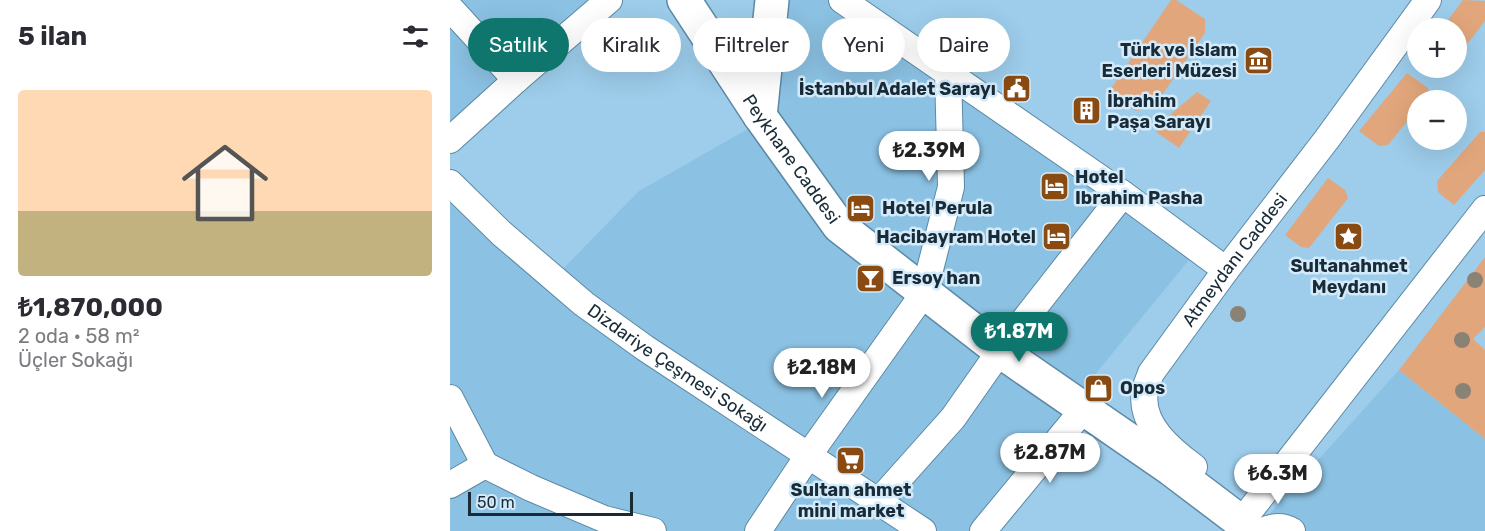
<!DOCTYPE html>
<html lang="tr">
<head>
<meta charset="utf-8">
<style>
	:root { --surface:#fff; --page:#f2f2f3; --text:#2b2b33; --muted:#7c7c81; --line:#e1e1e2; --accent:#0f766e }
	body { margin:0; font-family:Rubik,sans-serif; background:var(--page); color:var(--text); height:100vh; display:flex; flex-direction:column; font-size:22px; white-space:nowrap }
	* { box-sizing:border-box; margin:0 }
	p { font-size:20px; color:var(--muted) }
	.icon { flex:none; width:33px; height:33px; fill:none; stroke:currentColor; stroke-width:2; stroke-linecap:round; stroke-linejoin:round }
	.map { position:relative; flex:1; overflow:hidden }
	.side { display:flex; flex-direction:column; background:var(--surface); width:450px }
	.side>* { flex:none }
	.hud { position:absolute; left:18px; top:18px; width:570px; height:54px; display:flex; gap:12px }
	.fabs { position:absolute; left:957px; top:18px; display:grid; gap:12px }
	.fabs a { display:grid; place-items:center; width:60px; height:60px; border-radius:50%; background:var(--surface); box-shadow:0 6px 24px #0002; font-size:30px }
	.scale { position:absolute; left:18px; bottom:15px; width:165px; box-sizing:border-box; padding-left:6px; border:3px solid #182b37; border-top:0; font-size:16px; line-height:21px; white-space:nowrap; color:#182b37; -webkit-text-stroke:4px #d3eafa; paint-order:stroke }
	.price { position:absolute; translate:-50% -51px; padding:0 14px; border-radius:21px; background:#fff; color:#222; font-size:20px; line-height:39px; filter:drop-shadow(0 2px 3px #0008) }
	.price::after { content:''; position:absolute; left:50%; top:36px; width:18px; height:14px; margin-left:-9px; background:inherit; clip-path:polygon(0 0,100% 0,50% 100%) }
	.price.on { background:var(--accent); color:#fff }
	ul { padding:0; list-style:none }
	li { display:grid; align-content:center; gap:12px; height:318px; padding:0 18px }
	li+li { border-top:2px solid var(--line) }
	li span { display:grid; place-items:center; height:186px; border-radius:6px; color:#555 }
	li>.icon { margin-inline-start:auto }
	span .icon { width:108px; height:108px; fill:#fffc; stroke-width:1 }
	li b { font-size:26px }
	h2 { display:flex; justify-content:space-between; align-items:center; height:72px; padding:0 18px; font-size:26px }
	.tag { padding:0 21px; border-radius:27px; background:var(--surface); box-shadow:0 6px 24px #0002; font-size:21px; line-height:54px }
	.tag.on { background:var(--accent); color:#fff }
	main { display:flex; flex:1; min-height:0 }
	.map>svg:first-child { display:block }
	.built { fill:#8bc1e2 }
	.green { fill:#e2a67c }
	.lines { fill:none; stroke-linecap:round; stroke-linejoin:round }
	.street-casing { stroke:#5c89a5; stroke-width:28 }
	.secondary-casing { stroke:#5c89a5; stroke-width:36 }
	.street { stroke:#fff; stroke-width:26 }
	.secondary { stroke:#fff; stroke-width:33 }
	.tree { fill:#8b8276 }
	.labels { text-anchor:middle; stroke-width:5; stroke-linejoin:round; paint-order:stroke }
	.poi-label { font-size:18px; font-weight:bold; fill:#182b37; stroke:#d3eafa; text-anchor:start }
	.street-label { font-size:18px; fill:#182b37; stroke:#d3eafa }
</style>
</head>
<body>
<main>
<section class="side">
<h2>5 ilan<svg class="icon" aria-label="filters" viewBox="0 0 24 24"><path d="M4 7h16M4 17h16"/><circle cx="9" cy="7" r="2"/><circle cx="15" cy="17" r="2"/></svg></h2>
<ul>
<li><span style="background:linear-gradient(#ffd9b3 65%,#c2b280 0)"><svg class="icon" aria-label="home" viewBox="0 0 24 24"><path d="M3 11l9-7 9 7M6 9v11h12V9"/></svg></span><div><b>₺1,870,000</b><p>2 oda · 58 m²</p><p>Üçler Sokağı</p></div></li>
</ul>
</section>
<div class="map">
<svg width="1035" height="531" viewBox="0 0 1035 531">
	<rect width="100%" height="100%" fill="#9dcdeb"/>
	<g class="built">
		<path d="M0,0H166L0,143Z"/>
		<path d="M332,0H395L748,249L629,394L392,220L320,110Z"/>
		<path d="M303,126L373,221L616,408L522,531H0V169L107,275L189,191Z"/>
		<path d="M949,370L1035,439V531H807L806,529Z"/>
	</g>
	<g class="green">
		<path d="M721,0H726L755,19V33L703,108L686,111L658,93Z"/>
		<path d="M1013,0L1035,1V21L1007,57L1006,28H992Z"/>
		<path d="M957,73L978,88L979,95L974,100H968L967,109L938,145L929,146L909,131Z"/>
		<path d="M747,92L761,101L729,148L706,132L715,119Z"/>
		<path d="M1030,132H1035V170L1004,205L988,192L987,181Z"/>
		<path d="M878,178L895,190L898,198L859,248L851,247L835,235Z"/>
		<path d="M1035,257V327L1023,339L1035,350V439L949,370Z"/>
	</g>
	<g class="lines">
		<defs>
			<g id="street">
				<path d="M392,0L673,194L776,270"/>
				<path d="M0,8L66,80"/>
				<path d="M0,140L66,80L159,0"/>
				<path id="s1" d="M0,183L51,233L134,304L195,348L473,531"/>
				<path d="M0,398L35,465"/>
				<path d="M35,465L81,488L154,519L203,531"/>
				<path id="s2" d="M744,467C721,450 689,424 695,391C696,385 699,379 701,373L776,270L877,139L978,0"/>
				<path d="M0,485L35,465"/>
				<path d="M428,502L503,418L550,351L673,194"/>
				<path d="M791,522L1035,209"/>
				<path d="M308,531L358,456L474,293L501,187L498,73"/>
				<path d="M533,531L633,410"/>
				<path d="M812,531C823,526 832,525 842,531"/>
			</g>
			<g id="secondary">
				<path id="s3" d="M234,0L310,116L389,226L550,351L721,469L791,522L795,531"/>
				<path d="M310,116L322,0"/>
			</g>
		</defs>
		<use href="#street" class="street-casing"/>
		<use href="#secondary" class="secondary-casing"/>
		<use href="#street" class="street"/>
		<use href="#secondary" class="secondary"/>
	</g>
	<g class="tree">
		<circle cx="1025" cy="280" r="8"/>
		<circle cx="788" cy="314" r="8"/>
		<circle cx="1012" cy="340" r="8"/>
		<circle cx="1013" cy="391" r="8"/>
	</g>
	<defs>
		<symbol id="museum-square" viewBox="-11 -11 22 22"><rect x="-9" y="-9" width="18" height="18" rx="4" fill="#8a4b12" stroke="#d3eafa"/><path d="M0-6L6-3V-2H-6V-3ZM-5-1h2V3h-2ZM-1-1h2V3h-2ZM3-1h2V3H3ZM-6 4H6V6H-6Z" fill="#fff"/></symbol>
		<symbol id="civic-square" viewBox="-11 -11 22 22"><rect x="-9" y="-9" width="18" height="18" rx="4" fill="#8a4b12" stroke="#d3eafa"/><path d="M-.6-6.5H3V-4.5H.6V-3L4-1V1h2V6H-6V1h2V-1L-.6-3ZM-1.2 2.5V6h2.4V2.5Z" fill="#fff"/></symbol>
		<symbol id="building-square" viewBox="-11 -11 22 22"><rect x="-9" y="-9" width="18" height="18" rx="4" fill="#8a4b12" stroke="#d3eafa"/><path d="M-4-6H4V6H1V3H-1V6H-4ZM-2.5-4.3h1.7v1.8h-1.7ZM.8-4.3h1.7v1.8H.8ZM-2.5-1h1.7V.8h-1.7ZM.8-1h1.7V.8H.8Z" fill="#fff"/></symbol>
		<symbol id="hotel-square" viewBox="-11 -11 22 22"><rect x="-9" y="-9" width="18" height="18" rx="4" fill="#8a4b12" stroke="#d3eafa"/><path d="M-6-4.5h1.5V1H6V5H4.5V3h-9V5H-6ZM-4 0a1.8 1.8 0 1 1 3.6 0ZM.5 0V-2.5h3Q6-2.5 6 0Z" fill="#fff"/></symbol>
		<symbol id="sight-square" viewBox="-11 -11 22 22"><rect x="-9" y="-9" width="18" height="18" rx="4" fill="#8a4b12" stroke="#d3eafa"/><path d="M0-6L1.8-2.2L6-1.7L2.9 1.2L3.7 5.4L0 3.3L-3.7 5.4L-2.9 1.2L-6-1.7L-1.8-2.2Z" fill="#fff"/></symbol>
		<symbol id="bar-square" viewBox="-11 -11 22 22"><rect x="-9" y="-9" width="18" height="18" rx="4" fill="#8a4b12" stroke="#d3eafa"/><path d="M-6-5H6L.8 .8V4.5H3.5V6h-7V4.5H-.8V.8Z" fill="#fff"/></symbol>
		<symbol id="shop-square" viewBox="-11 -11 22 22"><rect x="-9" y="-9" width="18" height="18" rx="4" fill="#8a4b12" stroke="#d3eafa"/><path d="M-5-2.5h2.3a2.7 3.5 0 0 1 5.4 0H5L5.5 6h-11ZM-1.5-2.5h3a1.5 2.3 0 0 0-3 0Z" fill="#fff"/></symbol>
		<symbol id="supermarket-square" viewBox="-11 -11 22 22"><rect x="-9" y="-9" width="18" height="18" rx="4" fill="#8a4b12" stroke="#d3eafa"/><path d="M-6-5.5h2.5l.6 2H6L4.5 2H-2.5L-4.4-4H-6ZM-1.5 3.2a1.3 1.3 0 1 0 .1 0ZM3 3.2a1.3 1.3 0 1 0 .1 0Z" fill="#fff"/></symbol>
	</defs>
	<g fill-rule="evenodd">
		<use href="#museum-square" x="792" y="44" width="33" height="33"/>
		<use href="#civic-square" x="550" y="72" width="33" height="33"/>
		<use href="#building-square" x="620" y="94" width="33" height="33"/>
		<use href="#hotel-square" x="588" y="170" width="33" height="33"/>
		<use href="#hotel-square" x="394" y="192" width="33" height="33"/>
		<use href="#hotel-square" x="590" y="220" width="33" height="33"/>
		<use href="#sight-square" x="882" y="220" width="33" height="33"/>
		<use href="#bar-square" x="404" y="262" width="33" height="33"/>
		<use href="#shop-square" x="632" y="372" width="33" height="33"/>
		<use href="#supermarket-square" x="384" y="444" width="33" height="33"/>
	</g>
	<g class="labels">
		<g class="poi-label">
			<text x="787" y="56" text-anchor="end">Türk ve İslam<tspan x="787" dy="21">Eserleri Müzesi</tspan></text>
			<text x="546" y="95" text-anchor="end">İstanbul Adalet Sarayı</text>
			<text x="657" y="107">İbrahim<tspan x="657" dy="21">Paşa Sarayı</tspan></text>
			<text x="625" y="183">Hotel<tspan x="625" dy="21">Ibrahim Pasha</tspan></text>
			<text x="432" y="214">Hotel Perula</text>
			<text x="586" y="243" text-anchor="end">Hacibayram Hotel</text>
			<text x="899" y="272" text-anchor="middle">Sultanahmet<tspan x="899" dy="21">Meydanı</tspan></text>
			<text x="442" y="284">Ersoy han</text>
			<text x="670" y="394">Opos</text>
			<text x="401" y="496" text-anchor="middle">Sultan ahmet<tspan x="401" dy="21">mini market</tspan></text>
		</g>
		<g class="street-label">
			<text dy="6" stroke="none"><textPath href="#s3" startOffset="192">Peykhane Caddesi</textPath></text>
			<text dy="6" stroke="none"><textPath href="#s2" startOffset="255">Atmeydanı Caddesi</textPath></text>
			<text dy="6" stroke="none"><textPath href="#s1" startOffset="294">Dizdariye Çeşmesi Sokağı</textPath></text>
		</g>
	</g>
</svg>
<div class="fabs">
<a>+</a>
<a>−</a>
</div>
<div class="scale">50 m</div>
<b class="price" style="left:479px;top:182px">₺2.39M</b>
<b class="price on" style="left:569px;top:363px">₺1.87M</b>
<b class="price" style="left:372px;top:399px">₺2.18M</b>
<b class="price" style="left:600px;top:484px">₺2.87M</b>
<b class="price" style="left:828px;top:505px">₺6.3M</b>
<div class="hud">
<a class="tag on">Satılık</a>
<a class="tag">Kiralık</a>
<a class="tag">Filtreler</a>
<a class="tag">Yeni</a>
<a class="tag">Daire</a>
</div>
</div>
</main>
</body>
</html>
